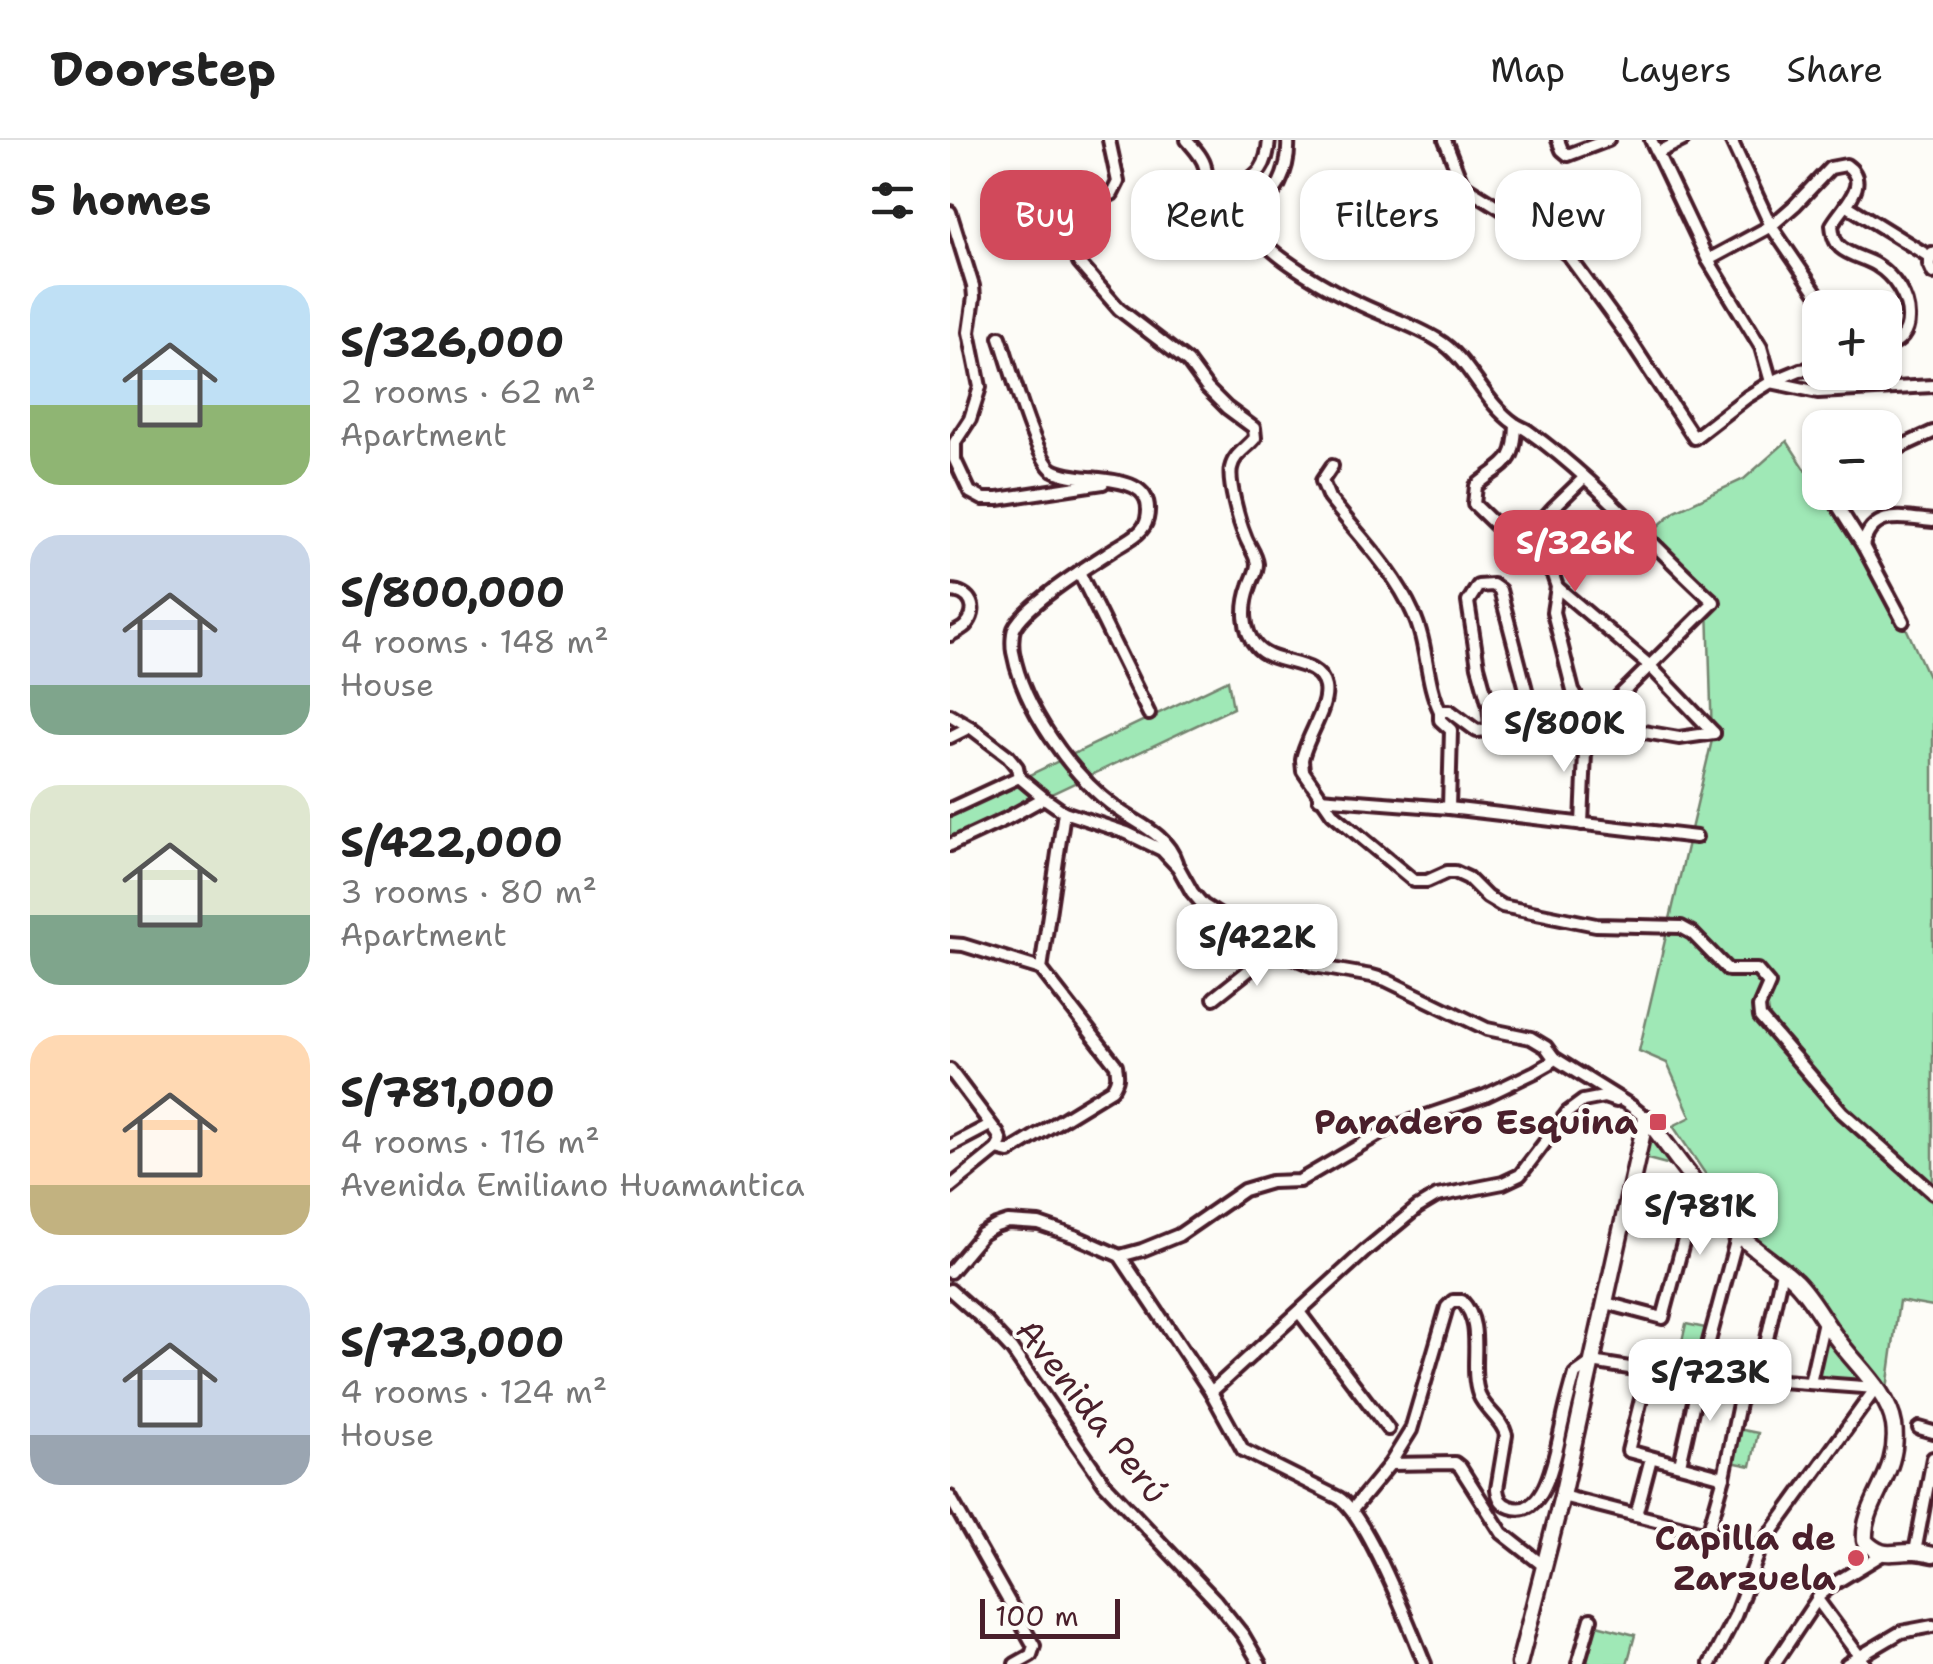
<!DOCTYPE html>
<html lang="en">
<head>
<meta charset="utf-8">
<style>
	:root { --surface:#fff; --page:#f2f2f2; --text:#222; --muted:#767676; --line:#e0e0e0; --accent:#d1495b }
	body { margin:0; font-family:"Shantell Sans",sans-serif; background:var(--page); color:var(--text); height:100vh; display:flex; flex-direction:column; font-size:38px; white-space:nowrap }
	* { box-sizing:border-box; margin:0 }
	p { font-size:32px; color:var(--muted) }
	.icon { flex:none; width:55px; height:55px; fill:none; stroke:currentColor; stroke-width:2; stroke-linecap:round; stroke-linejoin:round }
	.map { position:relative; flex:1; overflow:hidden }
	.panel { display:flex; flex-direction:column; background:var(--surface); width:950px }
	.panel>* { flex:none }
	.guide { position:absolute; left:30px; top:30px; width:802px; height:90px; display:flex; gap:20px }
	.controls { position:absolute; left:852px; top:150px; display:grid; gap:20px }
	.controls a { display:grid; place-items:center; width:100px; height:100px; border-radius:20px; background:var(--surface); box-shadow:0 2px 8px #0004; font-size:50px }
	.scale { position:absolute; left:30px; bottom:25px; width:140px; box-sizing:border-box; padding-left:10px; border:5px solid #4a1f2b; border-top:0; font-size:28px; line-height:35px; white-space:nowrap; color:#4a1f2b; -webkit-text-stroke:8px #fdfcf7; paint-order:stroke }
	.price { position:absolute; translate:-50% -85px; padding:0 22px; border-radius:20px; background:#fff; color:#222; font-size:32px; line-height:65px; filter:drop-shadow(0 2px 5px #0008) }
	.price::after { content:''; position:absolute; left:50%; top:60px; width:30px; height:22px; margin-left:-15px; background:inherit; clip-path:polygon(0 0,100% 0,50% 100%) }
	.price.current { background:var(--accent); color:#fff }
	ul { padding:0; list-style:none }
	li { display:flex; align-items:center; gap:30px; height:250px; padding:0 30px }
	li span { display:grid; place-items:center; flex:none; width:280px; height:200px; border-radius:30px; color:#555 }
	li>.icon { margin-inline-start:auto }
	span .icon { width:120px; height:120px; fill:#fffc; stroke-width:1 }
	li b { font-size:42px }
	h2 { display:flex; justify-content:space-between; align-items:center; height:120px; padding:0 30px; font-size:42px }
	.pill { padding:0 35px; border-radius:30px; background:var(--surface); box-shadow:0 2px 8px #0004; font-size:35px; line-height:90px }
	.pill.current { background:var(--accent); color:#fff }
	header { display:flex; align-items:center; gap:60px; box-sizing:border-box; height:140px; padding:0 50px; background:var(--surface); border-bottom:2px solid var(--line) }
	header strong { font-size:48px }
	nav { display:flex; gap:55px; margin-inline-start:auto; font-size:35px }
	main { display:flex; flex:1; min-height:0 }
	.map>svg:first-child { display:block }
	.green { fill:#9fe8b6; stroke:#748470; stroke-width:2.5 }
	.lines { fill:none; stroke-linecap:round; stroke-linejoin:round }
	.street-casing { stroke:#4a1f2b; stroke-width:18 }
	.secondary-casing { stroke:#4a1f2b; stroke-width:21 }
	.street { stroke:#fdfcf7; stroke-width:10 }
	.secondary { stroke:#fdfcf7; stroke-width:14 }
	.poi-dot { fill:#d1495b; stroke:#fdfcf7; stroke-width:4 }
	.labels { text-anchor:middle; stroke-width:8; stroke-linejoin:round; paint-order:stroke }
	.poi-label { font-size:35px; font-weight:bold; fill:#4a1f2b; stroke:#fdfcf7; text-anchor:end }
	.street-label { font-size:35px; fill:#4a1f2b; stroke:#fdfcf7 }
</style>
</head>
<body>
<header>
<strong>Doorstep</strong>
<nav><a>Map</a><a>Layers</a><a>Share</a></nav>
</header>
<main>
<section class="panel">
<h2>5 homes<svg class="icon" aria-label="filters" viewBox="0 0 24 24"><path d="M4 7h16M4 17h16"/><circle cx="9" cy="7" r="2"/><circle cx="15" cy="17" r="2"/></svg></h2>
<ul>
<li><span style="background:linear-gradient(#bfe0f5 60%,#8fb573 0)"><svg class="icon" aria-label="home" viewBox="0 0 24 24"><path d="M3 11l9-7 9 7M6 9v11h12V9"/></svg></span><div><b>S/326,000</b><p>2 rooms · 62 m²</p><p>Apartment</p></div></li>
<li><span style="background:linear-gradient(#c9d6e8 75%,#7fa58c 0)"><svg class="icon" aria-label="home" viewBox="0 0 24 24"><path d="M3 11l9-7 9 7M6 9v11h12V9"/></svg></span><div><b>S/800,000</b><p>4 rooms · 148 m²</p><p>House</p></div></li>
<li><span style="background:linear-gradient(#dfe7d0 65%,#7fa58c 0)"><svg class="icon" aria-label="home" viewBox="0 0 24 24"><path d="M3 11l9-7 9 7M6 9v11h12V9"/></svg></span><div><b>S/422,000</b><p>3 rooms · 80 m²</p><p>Apartment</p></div></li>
<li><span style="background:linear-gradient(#ffd9b3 75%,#c2b280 0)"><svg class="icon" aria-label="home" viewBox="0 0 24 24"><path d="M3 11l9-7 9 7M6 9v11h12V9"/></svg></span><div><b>S/781,000</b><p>4 rooms · 116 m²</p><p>Avenida Emiliano Huamantica</p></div></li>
<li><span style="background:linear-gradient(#c9d6e8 75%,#9aa5b1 0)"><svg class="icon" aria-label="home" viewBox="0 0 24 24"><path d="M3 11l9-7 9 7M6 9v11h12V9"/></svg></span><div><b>S/723,000</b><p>4 rooms · 124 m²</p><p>House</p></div></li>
</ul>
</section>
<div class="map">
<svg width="983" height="1524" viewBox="0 0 983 1524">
	<rect width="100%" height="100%" fill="#fdfcf7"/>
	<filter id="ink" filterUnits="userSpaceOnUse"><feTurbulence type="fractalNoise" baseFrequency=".01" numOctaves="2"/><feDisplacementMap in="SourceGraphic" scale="20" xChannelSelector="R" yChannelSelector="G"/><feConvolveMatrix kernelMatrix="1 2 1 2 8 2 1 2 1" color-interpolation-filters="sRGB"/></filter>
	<g filter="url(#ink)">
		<g class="green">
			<path d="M837,301L953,481L983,547V1167L949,1161L937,1249L894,1198L838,1122L808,1101L783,1075L723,986L741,977L717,923L689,911L762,600L758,465L698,395L725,371L794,339Z"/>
			<path d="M278,540L283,568L0,702V673Z"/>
			<path d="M698,988L728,1027L694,1018Z"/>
			<path d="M875,1179L926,1248L860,1243Z"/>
			<path d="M736,1184L760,1189L750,1235L726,1228Z"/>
			<path d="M788,1289L808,1293L801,1326L781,1322Z"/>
			<path d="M643,1484L685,1495L677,1524H645L633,1521Z"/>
		</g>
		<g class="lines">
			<defs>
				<g id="street">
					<path d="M159,0L168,42L162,54L127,64L119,70L116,86L129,123L169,169L238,222L257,248L277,268L304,288L305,298C296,309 284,314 281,328C278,342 289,382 295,396C298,405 306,414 307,424C307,432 302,439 300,446C293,465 292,490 306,506C323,527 369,517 375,547C379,568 355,599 352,620L353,631L382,673L464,741H477L497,732H505L518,738L537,757L552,766L646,785L731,787L742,793L778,830H807L819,844L809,867L810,877L892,972L983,1053"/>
					<path d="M237,0C243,7 253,17 255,27C259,42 246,74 240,89L247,97L251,98C261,88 263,74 271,63C292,35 316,45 319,0"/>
					<path d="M338,0C339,15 336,30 329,44C321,58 301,73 307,91C315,115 388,154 412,165C437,177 464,185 488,200C519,218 533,262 565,284C569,287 574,288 578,291C645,338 703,407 764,462L636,589L632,684"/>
					<path d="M495,0L511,41L516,47L592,94L618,115L675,193L744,298L797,257L821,242L811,207L758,120L701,0"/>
					<path d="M608,0L612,10L618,15L658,0"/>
					<path d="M781,0L821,86L845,65L880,28L896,25C922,43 893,66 882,85C883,94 884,101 890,107C900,116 915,118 926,125C944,136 959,158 958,179C958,194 949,203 935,208"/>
					<path d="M707,13L733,0"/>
					<path d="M896,65L980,117"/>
					<path d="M0,72L23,146L24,157L19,192L30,247L20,279L5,302V320L20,352L33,359H48L153,343"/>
					<path d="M982,113L979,124L983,133"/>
					<path d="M758,120L821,86L866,152"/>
					<path d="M50,197C59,222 85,319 103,330C131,346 208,327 197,379C194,394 176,401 164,409C141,424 74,465 64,489C62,495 62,506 63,512C73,567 121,635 166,668C188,684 217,694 226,722"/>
					<path d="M870,228L850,230L821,242L868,252L983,246"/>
					<path d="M566,285C565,327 554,322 526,346L524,364L560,399L593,423L603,435L607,447L603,472L623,551L635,571L646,580L665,587L729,598L764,593"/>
					<path d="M935,314L983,292"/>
					<path d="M382,326L372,341L379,358C408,395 444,430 463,473C478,504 475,540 490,571"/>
					<path d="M879,352L913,406L953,481"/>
					<path d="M569,406L603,368L634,338"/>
					<path d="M913,406C922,369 953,378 983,381"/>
					<path d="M129,432L199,574"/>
					<path d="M607,447L700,526L764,593"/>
					<path d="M0,451C21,451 30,470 15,486C13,488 2,494 0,495"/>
					<path d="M0,575L20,587L58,616L67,627L69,637L94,658"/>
					<path d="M0,597L20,587"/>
					<path d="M369,658L499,668L746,697"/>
					<path d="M499,668L501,590L490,580V571H500L527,591L537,590L541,584L539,566L528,526L518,462L528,446L543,445L550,450L580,565C590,587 614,585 636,589"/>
					<path d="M0,669L69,637"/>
					<path d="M0,705L56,679L94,658L114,672L177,693L212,710L228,727L242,752L253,765L321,808L364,826L422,836L436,840L537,889L581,898L596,907L604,918L681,966L696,978"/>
					<path d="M0,804L13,805L91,829L166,925C168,936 168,940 162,949L59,1012L47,1009"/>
					<path d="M91,829L114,672"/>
					<path d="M264,858L303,827L321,808"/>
					<path d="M0,930L48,994L51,1001L47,1009"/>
					<path d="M0,1006L40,985"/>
					<path d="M0,1047L47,1009"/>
					<path d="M170,1116L192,1110L229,1095L294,1050L321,1042L349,1041L438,989L535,956L585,932L599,924L604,918"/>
					<path d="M0,1132L32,1094L46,1086L58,1082L89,1084L127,1097L170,1116L261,1252L293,1310L389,1358C416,1374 461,1490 475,1524"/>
					<path d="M0,1150L35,1181L62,1210L154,1343L266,1461L293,1495L310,1524"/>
					<path d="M656,1163L713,1178L748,1047"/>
					<path d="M349,1172L438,1289"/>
					<path d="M698,1231L678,1311L774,1337"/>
					<path d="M808,1240L832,1131"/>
					<path d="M860,1243L874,1181"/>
					<path d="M261,1252L415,1111L467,1068L487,1056L553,1043L570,1035L618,972L633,961L654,957L666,961"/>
					<path d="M969,1288L983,1292"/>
					<path d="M440,1324L505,1323L510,1327L552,1393L594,1426"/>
					<path d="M730,1324L750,1235L788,1094"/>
					<path d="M612,1356L811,1407"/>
					<path d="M0,1357L84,1506L81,1515L65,1524"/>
					<path d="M402,1370L440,1324L461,1290L497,1167L503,1161H512C536,1186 518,1225 529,1255C535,1270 552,1279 556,1295L547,1349C548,1358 551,1364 560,1367C598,1381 607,1303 613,1281C616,1265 621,1249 625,1234L642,1222L698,1231L926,1248"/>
					<path d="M686,1375L701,1318"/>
					<path d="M758,1393L774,1337L794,1239"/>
					<path d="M965,1412L983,1318"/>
					<path d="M867,1459L915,1524"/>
					<path d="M628,1524L641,1479"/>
					<path d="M760,1524L785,1476L811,1407L926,1248"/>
					<path d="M824,1524L870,1455L885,1443L933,1414"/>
					<path d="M897,1524L951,1492L983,1486"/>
				</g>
				<g id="secondary">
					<path d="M696,978C724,1014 750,1052 781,1087C799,1107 825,1122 845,1141C863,1159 874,1183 890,1203C908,1227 939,1254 944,1285C951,1334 912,1362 915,1401C934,1420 941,1411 965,1412C971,1412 977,1414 983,1415"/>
					<path d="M569,1524L612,1356L696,978"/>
				</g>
			</defs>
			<use href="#street" class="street-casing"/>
			<use href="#secondary" class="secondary-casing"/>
			<use href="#street" class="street"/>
			<use href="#secondary" class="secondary"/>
		</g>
	</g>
	<g class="poi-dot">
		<rect x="698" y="972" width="20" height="20" rx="5"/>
		<circle cx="906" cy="1418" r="10"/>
	</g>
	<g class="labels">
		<g class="poi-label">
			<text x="688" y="994">Paradero Esquina</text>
			<text x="886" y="1410">Capilla de<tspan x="886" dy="40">Zarzuela</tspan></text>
		</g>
		<g class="street-label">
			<text transform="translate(142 1271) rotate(52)" y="12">Avenida Perú</text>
		</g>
	</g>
</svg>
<div class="controls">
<a>+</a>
<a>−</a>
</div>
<div class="scale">100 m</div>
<b class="price current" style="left:625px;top:455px">S/326K</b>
<b class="price" style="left:614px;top:635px">S/800K</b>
<b class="price" style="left:307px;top:849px">S/422K</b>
<b class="price" style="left:750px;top:1118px">S/781K</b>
<b class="price" style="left:760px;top:1284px">S/723K</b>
<div class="guide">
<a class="pill current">Buy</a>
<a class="pill">Rent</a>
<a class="pill">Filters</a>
<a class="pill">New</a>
</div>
</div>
</main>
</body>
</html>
